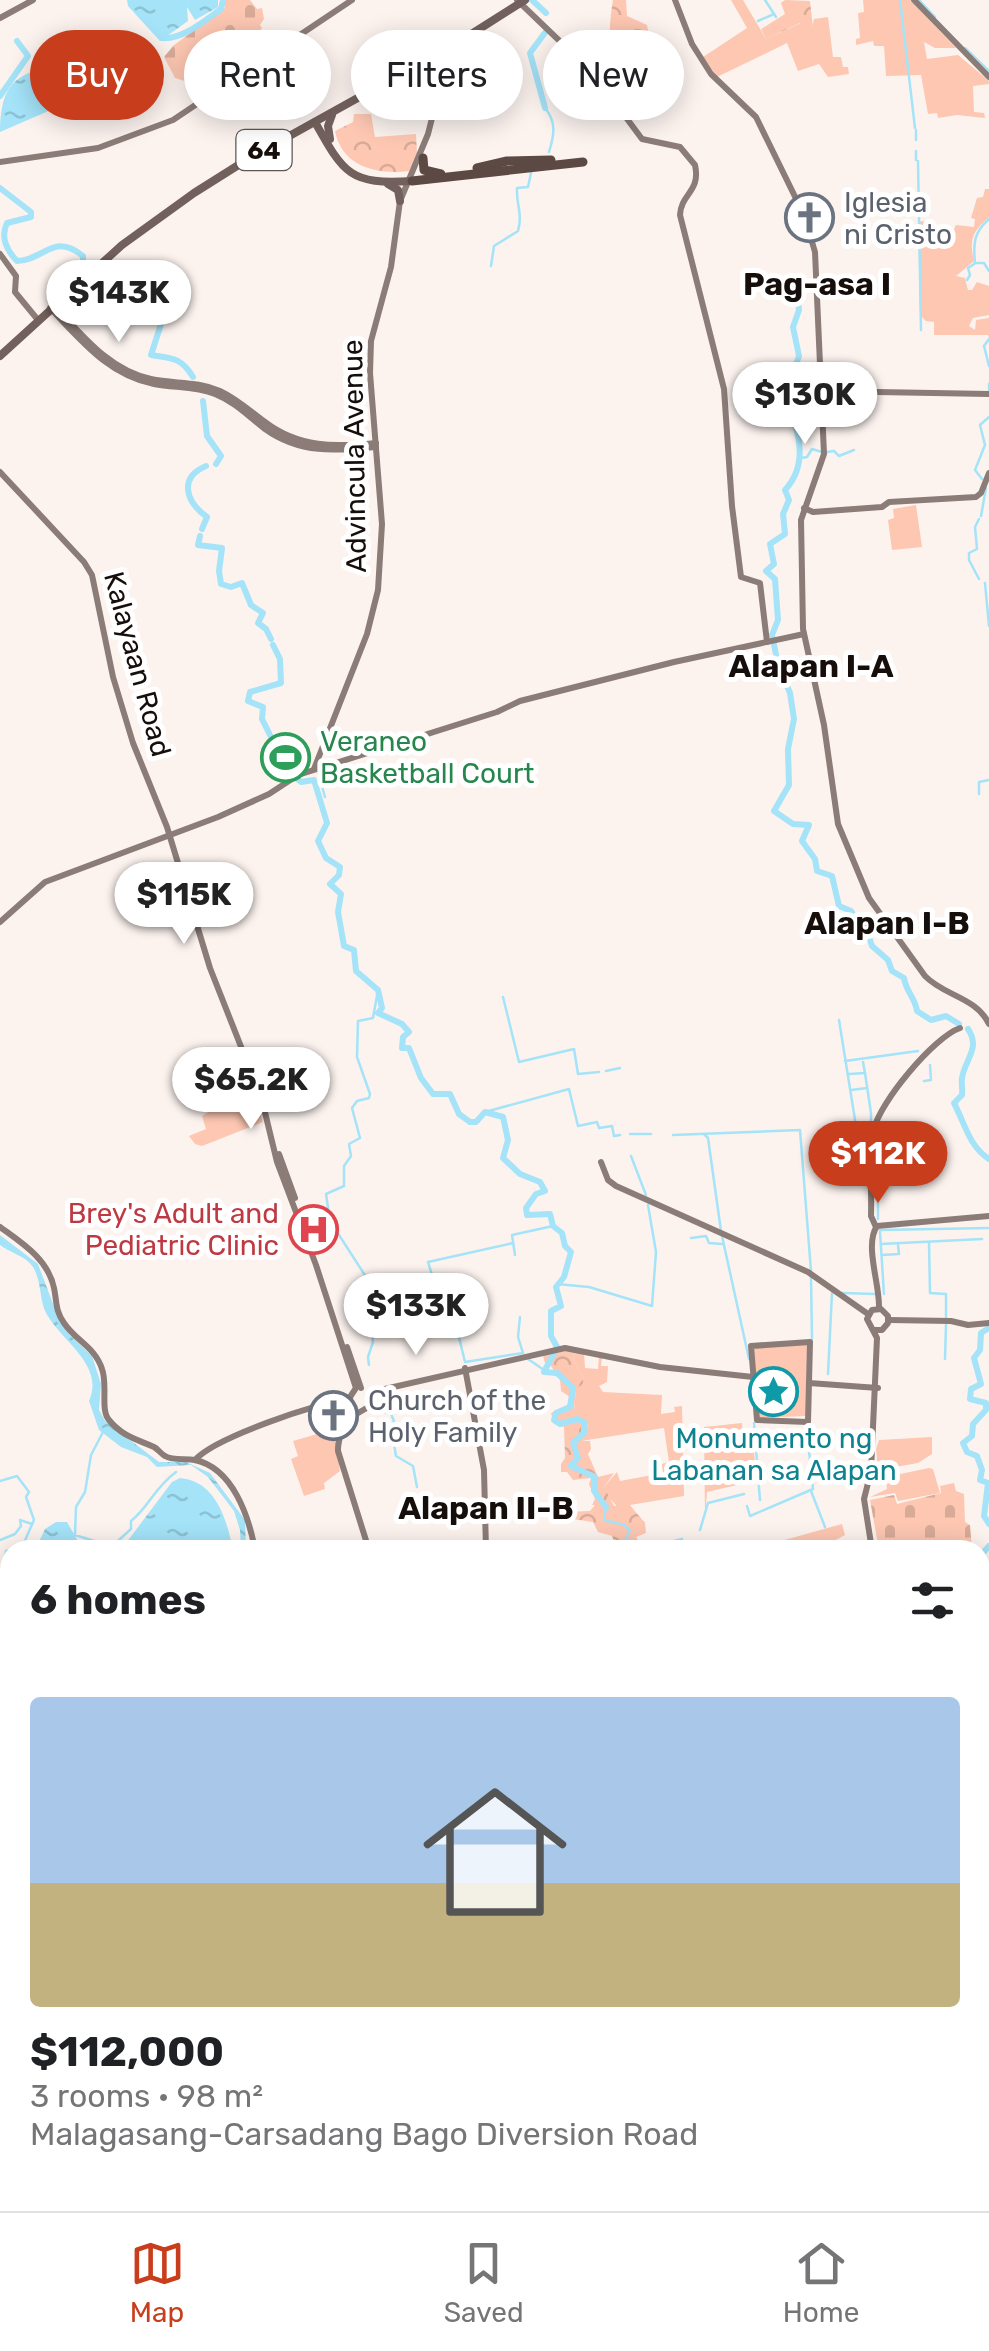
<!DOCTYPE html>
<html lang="en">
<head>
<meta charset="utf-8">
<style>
	:root { --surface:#fff; --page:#f2f2f2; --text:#202124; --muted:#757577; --line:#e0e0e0; --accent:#c83e1d }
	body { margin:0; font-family:Rubik,sans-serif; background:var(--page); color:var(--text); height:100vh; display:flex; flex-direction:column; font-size:38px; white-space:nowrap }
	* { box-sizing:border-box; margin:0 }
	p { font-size:32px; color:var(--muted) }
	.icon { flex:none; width:55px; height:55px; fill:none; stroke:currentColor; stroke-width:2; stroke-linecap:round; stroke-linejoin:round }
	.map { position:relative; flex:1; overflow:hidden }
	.side { position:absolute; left:0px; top:1540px; width:990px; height:672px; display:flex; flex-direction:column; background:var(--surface); border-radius:30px 30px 0 0; box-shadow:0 5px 25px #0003 }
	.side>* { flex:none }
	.hud { position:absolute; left:30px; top:30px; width:930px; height:90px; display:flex; gap:20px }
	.price { position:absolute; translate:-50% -85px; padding:0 22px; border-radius:35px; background:#fff; color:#222; font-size:32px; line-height:65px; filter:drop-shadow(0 2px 5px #0008) }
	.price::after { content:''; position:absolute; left:50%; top:60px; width:30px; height:22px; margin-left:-15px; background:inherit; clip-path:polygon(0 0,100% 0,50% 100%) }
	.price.on { background:var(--accent); color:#fff }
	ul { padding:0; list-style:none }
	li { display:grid; align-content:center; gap:20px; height:530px; padding:0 30px }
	li span { display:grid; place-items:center; height:310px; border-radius:10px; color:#555 }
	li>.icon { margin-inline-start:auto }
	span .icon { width:180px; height:180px; fill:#fffc; stroke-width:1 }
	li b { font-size:42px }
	h2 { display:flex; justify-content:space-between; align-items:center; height:120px; padding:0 30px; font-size:42px }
	.chip { padding:0 35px; border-radius:45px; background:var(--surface); box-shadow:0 5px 25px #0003; font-size:35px; line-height:90px }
	.chip.on { background:var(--accent); color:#fff }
	.tabs { display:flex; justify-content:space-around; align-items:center; height:140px; border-top:2px solid var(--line); background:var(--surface); font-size:28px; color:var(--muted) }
	.tabs a { display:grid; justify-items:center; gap:5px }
	.tabs .on { color:var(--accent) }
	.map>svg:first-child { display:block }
	.green { fill:#fdc7b2 }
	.forest { fill:url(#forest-crowns) }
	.cemetery { fill:url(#cemetery-stones) }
	.water { fill:url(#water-ripples) }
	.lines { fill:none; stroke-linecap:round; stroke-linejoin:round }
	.stream { stroke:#a4e3f8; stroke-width:2.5 }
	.river { stroke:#a4e3f8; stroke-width:6 }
	.secondary { stroke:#8b7c78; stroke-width:6 }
	.primary { stroke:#72605c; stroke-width:8 }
	.highway { stroke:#5c4944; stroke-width:9 }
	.highway-bridge { stroke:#5c4944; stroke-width:9 }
	.labels { text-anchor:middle; stroke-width:10; stroke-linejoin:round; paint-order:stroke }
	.shield { fill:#fff; stroke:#5c5654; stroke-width:2.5 }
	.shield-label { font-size:25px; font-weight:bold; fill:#160e0b }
	.worship-label { font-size:28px; fill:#5b616d; stroke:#fff; text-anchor:start }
	.street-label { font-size:28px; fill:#160e0b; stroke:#fff }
	.leisure-label { font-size:28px; fill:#27864d; stroke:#fff; text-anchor:start }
	.health-label { font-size:28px; fill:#be3a42; stroke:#fff; text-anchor:end }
	.culture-label { font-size:28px; fill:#0d838f; stroke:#fff }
	.quarter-label { font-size:32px; font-weight:bold; fill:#160e0b; stroke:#fff }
</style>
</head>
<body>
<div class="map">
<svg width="989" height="2211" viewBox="0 0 989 2211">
	<defs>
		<pattern id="forest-crowns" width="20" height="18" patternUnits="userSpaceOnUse" patternTransform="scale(2.5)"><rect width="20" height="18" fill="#fdc7b2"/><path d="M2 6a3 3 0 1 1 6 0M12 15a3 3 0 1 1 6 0" fill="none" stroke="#d8aa98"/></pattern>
		<pattern id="cemetery-stones" width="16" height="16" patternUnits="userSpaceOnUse" patternTransform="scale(2.5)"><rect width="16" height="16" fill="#fdc7b2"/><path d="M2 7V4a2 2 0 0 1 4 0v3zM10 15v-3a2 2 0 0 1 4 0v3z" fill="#d8aa98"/></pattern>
		<pattern id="water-ripples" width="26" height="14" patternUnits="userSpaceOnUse" patternTransform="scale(2.5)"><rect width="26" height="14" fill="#a4e3f8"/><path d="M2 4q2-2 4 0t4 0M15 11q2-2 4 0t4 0" fill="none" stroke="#8cc2d3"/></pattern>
	</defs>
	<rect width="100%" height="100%" fill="#fcf3ef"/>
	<g class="green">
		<path d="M731,0H743L766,39L801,23L804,30L812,28L814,19L828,17L833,57H841L843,67H848L849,74L828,77L819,64L798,71L787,43L717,77L703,57L747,28Z"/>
		<path d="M863,0H910L956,48H935L924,42L927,59L958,55L989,81V84L973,86L974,112L984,113L985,118L957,115L938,118L937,113L928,114L921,75L886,76L884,46H874L873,41L856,45V39L860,38L858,13L864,12Z"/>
		<path d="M985,189H989V217C972,232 969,240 974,261L956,276L965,278L968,290H972L977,282L989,286V315L973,318L969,326L975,330L976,320L989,318V338L988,335H934V322L926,321L920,315L918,221L932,222V227L954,229L956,225L974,227L975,219L971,218L977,198L983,197Z"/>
		<path d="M916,505L922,547L892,550L888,520L894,518L893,509Z"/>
		<path d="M253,1093L263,1122L202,1146L195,1144L189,1136L206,1129L202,1116L226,1101Z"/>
		<path d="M807,1342L806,1416L759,1418L753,1346Z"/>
		<path d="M577,1351L584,1352L585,1368L598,1369L599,1356L602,1357L601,1366H608L607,1382L599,1386L603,1392L662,1395L661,1414L675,1412L674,1407L682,1406L684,1496L618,1507L605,1494L604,1487L617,1472L620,1481L663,1473L662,1464L669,1462L664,1428L581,1441L588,1426L574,1411L576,1388L583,1384L584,1378L573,1359Z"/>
		<path d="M742,1423L743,1435L735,1437L734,1451L751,1449L754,1452L755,1462L741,1473V1479L750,1478V1482L707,1492L705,1518L704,1427Z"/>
		<path d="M341,1427L335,1438L340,1471L324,1483L325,1489L304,1496L291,1459L298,1456L293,1441Z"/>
		<path d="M932,1437V1454L918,1463L878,1470L876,1449L879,1440Z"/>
		<path d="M929,1468L933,1469L940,1493L898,1501L895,1493L870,1497L887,1489L886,1477Z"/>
		<path d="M842,1524L845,1535L832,1542H851L853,1550H748Z"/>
	</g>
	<g class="forest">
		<path d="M613,0H626L627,16L647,25L652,50L669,63L672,71L624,82C605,66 609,23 613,0Z"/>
		<path d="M785,0L810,1L813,28L804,31L800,23L766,39L761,29L785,14L781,3Z"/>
		<path d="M354,114H371L375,137L416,134L417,153L409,171C377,175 342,167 335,131L353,122Z"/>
		<path d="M552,1351H577L573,1359L584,1378L583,1384L576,1389L574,1410L588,1427L582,1441H590L591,1449L588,1454L598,1477L614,1473L604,1487L614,1506L629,1504L645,1523L646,1533L636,1537L644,1550H617L612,1536L598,1532L593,1522L566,1518V1512L590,1511L595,1505H592L595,1499L589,1484L591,1478L573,1480L567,1472H561V1464L565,1458L564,1427L554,1424L551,1413L567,1407L570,1397L561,1391L560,1380L549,1363H545L543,1356Z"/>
	</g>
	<g class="cemetery">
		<path d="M224,0H250L257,9L262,8L264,19L260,25L262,28L253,40L270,54L267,57L254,44L243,60L248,65L200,96L188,82L175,78L164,57L174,45L225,8Z"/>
		<path d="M954,1483L956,1491L964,1494L965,1522L970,1525L972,1550H879L870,1500L894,1495L897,1504L941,1493L940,1486Z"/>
	</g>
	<g class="water">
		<path d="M127,0H218V7L195,20L187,7L188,21L160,41L128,6Z"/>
		<path d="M68,61L77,82L53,109L0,132C0,78 20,73 68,61Z"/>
		<path d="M0,1235L38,1264L58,1317L69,1334L92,1356L101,1384L99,1410L105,1421L159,1462H186L210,1473L245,1520L246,1550H241L240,1530L234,1511L208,1477L191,1465L157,1467L147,1457L121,1447L99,1430L89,1401C105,1365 62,1342 46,1313C39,1299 42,1282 33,1267C26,1256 10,1253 0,1245Z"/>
		<path d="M180,1478C216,1481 227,1520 233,1550H115L129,1539L172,1482Z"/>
		<path d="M56,1522H67L78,1541L103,1550H35L45,1529Z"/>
	</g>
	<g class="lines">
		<g class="stream">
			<path d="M765,0L776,17"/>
			<path d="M900,0L915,128"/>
			<path d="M919,0L935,17"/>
			<path d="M758,21L774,14"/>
			<path d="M965,48L989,71"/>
			<path d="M545,108C557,122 554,136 549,152"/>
			<path d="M916,130V140"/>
			<path d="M916,151V160"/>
			<path d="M918,161L921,330"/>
			<path d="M989,219C974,232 973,243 975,263H984L989,271"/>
			<path d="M491,266L494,246L518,231C523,213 516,205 517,188L528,187L531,173"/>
			<path d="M967,280L970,275L968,268L974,264"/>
			<path d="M989,339L984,346L989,366"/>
			<path d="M989,384V390"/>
			<path d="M827,452L834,451L839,456L854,450"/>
			<path d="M801,458L807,457L812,449L822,452"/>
			<path d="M982,479L975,470L985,445L980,425L989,417"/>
			<path d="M981,516L986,488"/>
			<path d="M979,519L975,527L977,549L969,553V560L979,579"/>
			<path d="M985,583L989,626"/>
			<path d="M318,772L325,797"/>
			<path d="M979,794V782L989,780"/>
			<path d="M503,997L519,1062L574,1049L578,1074L599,1072"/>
			<path d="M839,1020L856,1126H870"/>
			<path d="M845,1061L918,1051"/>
			<path d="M606,1071L620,1068"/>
			<path d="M865,1073L871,1113V1125L865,1134L867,1182"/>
			<path d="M849,1074L865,1073L863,1062"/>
			<path d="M924,1081L931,1080L930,1065"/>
			<path d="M851,1090L867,1088"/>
			<path d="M485,1112L569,1089L578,1126L597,1122L599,1128L612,1126L614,1136L620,1135"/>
			<path d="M630,1134H651"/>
			<path d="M704,1134L708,1138L721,1231"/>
			<path d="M673,1135L800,1130L811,1271"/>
			<path d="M631,1156L646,1195"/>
			<path d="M878,1182V1219"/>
			<path d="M880,1230L989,1228"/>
			<path d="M880,1232L884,1294"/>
			<path d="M722,1236L749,1359"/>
			<path d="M691,1238L706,1236L709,1243L722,1244"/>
			<path d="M929,1242L930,1293L946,1294V1319"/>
			<path d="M881,1244L982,1239"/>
			<path d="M515,1255L512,1235L553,1226"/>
			<path d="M882,1255L899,1254L898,1245"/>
			<path d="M811,1277L812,1339"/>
			<path d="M433,1278L428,1262L513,1243"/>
			<path d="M557,1284L589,1287L652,1306L656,1252L648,1205"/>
			<path d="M843,1293L875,1294"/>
			<path d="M520,1317L518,1337L523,1353"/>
			<path d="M448,1332L457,1329L465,1362L523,1353"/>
			<path d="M525,1357L544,1370"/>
			<path d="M945,1359L946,1325"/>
			<path d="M369,1365L368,1357L373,1342L368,1280L330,1221L326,1194L344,1186V1166L351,1156L349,1144L360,1138L352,1108L357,1101L369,1098L370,1094L357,1057L358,1021L373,1018L378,990"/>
			<path d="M828,1374L832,1293"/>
			<path d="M378,1391L383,1412L391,1414L394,1421L391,1426L396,1456L413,1466L417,1487"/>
			<path d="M754,1423L760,1500"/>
			<path d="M103,1432L91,1455L85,1492L76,1507L75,1535L104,1544L109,1549L131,1529V1521C149,1507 154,1488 176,1472"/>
			<path d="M0,1481L17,1476L29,1492L26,1497L34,1520L23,1545"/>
			<path d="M811,1491L825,1527"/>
			<path d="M747,1506L750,1516L813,1489L809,1450"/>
			<path d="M606,1507L604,1520L624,1525L630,1530L625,1541L626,1550"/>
			<path d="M700,1530L708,1503L744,1494"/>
			<path d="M0,1540L15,1534L21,1526L20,1520L32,1524"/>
			<path d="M639,1550L682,1539"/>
			<path d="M10,1563L5,1559L6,1551L21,1548"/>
			<path d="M10,1584L7,1590L10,1599"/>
			<path d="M0,1732L10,1790"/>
			<path d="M633,2211L631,2207L636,2202"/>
			<path d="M821,2211V2202"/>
			<path d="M987,2211L989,2194"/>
		</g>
		<g class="river">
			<path d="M532,0L546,13"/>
			<path d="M162,38C182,40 204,21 221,9L223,0"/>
			<path d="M0,96L28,56L17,41"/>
			<path d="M545,108L530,53L547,30"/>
			<path d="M0,188L31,212V217L7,223C0,237 7,251 17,261C45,260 53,232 83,256V267L106,293L107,314L131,310L156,315L161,324L151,355C171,358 181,357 193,377"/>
			<path d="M797,291L799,310L793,327L799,356L785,395C797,427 811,462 785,490L789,500L783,514L785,534L770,544L774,564L766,571L775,579L778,620L772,635L778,664L790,693L794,719L788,749L789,785L774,811L793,824L809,825L802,841L815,859L817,871L832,876L839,906L851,911L857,920L866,928L872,946L888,960L892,971L904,978C906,992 915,997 917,1011L931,1020L946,1016L959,1024"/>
			<path d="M203,401L207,436L221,456L216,464"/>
			<path d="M202,529L207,517C186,502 178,478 206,466"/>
			<path d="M200,536L198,545L222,548L219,571L221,584L231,587L242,583L251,605L263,613L258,623L266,629L271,639"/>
			<path d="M273,645L280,659L281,683L250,692L248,701L263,707L262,719L274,743L291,750L295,772"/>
			<path d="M295,777L301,782L314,780L327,823L318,841L326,858L340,867L339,875L330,884L341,894L338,912L344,946L354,950L356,971L378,990L382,1008L378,1013L402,1024L409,1032L403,1037L402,1048H409L421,1078L433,1094H450L459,1114L470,1122H476L485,1112L503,1117L508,1140L503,1158L520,1174L540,1182L545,1191L536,1194L526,1208L527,1215L550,1214L553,1226L562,1233L565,1246L571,1252L564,1277L556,1287L561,1306L551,1311V1336L557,1347"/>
			<path d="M968,1029C981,1048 965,1059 962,1078C961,1084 963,1089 962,1095L954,1103C965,1124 969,1146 989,1159"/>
			<path d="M989,1328L981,1333L980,1350L974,1358L981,1384L971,1389L970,1399L986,1403V1410L973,1424L972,1436L963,1443L967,1452L977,1456L982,1470L980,1480L988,1483L984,1516L989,1524"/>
			<path d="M556,1349L544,1372L557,1373L573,1388L570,1407L556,1413L554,1420L560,1424L577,1419L584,1422V1433L573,1443L578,1458L571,1466L595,1477L594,1491L606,1507"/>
			<path d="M980,1566L983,1564V1553L989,1546"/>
			<path d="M980,1576L984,1581L980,1584"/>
			<path d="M980,1692C989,1703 988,1727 985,1741"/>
			<path d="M989,1759V1765"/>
			<path d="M980,1830L989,1824"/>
			<path d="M980,1857V1863"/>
			<path d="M980,2056V2059"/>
			<path d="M980,2070L989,2106"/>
		</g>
		<g class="secondary">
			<path d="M517,0L593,73L642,139L680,147L695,165C701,192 681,193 680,215L724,389L732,506L741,577L760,583L767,642"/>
			<path d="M675,0L692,44L711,74L756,117L804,215L815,252L824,454L801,520L803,629L824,725L838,824L869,898L925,976C944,996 976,997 989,1024"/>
			<path d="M914,0L989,77"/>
			<path d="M0,18L33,0"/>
			<path d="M0,162L98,148L173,120L352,0"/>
			<path d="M0,254L16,276L15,292L38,320"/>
			<path d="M54,305C82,335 109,370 151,379C175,384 197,381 220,391C237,399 250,411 265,422C299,448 335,447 376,443"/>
			<path d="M50,308C81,340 108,375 154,384C174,388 195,386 215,394C235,402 248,416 265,429C300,454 335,451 376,447"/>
			<path d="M821,391L989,394"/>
			<path d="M0,472L84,562L92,575L113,677L133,743L167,827L210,968L262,1100L277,1162L316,1265L356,1388L350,1397C353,1417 337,1431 338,1451L369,1550"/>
			<path d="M804,508L813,512L882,507L889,502L976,497L981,493L989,473"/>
			<path d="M314,769L367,634L378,590L382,524L370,373L371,341L391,267L400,201L428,134L450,47"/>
			<path d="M0,922L45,882L218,817L269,794L298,775L497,712L520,701L674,662L804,634"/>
			<path d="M279,1154L295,1198"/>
			<path d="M601,1162L608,1180L616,1186L808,1272L868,1314"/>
			<path d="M0,1227C22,1243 48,1259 54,1288C57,1302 55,1310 64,1323C76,1341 95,1347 102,1369C108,1385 100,1410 109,1420C122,1436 136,1439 154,1447C158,1449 161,1454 165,1456C173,1461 186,1458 195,1460C233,1468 249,1517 255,1550"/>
			<path d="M876,1227L871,1216C872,1188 868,1156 874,1129C880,1102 934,1037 960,1028"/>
			<path d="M879,1308C880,1284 864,1245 877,1226L989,1216"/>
			<path d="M889,1320L951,1321L968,1325L989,1323"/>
			<path d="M810,1342L808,1422L757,1420L751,1346Z"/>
			<path d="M347,1347L361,1388"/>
			<path d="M465,1368L484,1470L486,1550"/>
			<path d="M809,1383L878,1388"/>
			<path d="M353,1416L370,1406L372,1394L376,1391L565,1348L660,1367L753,1377"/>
			<path d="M195,1460C214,1438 319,1402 350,1399"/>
			<path d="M872,1550L864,1499L871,1471L877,1338L867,1319L872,1310L881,1309L888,1316V1323L882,1330H874"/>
			<path d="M980,1746L989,1739"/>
			<path d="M0,1793H10"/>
			<path d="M980,1952L989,1950"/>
			<path d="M0,2025L10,2023"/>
			<path d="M192,2202L200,2211"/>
			<path d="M321,2202L340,2211"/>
			<path d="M534,2202L540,2211"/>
			<path d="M34,2211L36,2202"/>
			<path d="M289,2211L307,2202"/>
			<path d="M816,2211V2202"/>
		</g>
		<g class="primary">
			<path d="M315,122C344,174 350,185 412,181"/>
			<path d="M330,139L328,126L332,115"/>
			<path d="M388,184L398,190L400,201"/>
			<path d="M0,356L122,245L194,193L248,159L462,40L525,0"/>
		</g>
		<g class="highway">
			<path d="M423,158L424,170L441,174"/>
			<path d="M477,168L507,161L551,160"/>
			<path d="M412,181L583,162"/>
		</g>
		<path class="highway-bridge" d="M614,86L621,107"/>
	</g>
	<defs>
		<symbol id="church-ring" viewBox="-11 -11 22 22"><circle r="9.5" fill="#fff" stroke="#6b7280" stroke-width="1.5"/><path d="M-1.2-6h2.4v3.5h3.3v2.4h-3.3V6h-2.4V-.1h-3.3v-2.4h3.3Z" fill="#6b7280"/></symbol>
		<symbol id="stadium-ring" viewBox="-11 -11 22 22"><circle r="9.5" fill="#fff" stroke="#2e9e5b" stroke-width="1.5"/><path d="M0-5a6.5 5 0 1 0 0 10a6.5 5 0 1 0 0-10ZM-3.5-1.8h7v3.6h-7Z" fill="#2e9e5b"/></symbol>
		<symbol id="hospital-ring" viewBox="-11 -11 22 22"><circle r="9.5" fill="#fff" stroke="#e0444e" stroke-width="1.5"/><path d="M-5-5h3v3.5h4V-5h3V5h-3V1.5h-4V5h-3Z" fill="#e0444e"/></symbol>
		<symbol id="sight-ring" viewBox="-11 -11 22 22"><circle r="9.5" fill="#fff" stroke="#0f9aa8" stroke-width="1.5"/><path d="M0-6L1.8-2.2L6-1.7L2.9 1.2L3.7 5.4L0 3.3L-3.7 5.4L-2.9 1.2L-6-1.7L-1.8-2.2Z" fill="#0f9aa8"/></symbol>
	</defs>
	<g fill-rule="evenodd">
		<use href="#church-ring" x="782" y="190" width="55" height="55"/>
		<use href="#stadium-ring" x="258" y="730" width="55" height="55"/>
		<use href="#hospital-ring" x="286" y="1202" width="55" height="55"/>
		<use href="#sight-ring" x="746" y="1364" width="55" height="55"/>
		<use href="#church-ring" x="306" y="1388" width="55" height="55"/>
	</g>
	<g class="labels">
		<rect class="shield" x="236.5" y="130" width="55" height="40" rx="8"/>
		<g class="shield-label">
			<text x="264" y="159">64</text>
		</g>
		<g class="worship-label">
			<text x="844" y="212">Iglesia<tspan x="844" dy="32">ni Cristo</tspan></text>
			<text x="368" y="1410">Church of the<tspan x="368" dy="32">Holy Family</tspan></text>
		</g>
		<g class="street-label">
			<text transform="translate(354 456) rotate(-91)" y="10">Advincula Avenue</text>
			<text transform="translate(138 664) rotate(75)" y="10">Kalayaan Road</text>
		</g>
		<g class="leisure-label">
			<text x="320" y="751">Veraneo<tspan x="320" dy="32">Basketball Court</tspan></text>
		</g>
		<g class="health-label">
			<text x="279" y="1223">Brey's Adult and<tspan x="279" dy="32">Pediatric Clinic</tspan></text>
		</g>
		<g class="culture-label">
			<text x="774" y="1448">Monumento ng<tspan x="774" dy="32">Labanan sa Alapan</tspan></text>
		</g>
		<g class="quarter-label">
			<text x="817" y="295">Pag-asa I</text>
			<text x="811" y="677">Alapan I-A</text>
			<text x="887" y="934">Alapan I-B</text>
			<text x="486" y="1519">Alapan II-B</text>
		</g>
	</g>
</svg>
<b class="price" style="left:119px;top:345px">$143K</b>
<b class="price" style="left:805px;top:447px">$130K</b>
<b class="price" style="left:184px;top:947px">$115K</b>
<b class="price" style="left:251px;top:1132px">$65.2K</b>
<b class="price on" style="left:878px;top:1206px">$112K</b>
<b class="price" style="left:416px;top:1358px">$133K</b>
<div class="hud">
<a class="chip on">Buy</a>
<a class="chip">Rent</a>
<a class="chip">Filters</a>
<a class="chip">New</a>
</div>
<section class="side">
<h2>6 homes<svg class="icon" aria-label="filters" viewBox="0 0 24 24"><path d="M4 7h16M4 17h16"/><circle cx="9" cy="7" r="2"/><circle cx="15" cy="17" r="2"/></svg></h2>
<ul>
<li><span style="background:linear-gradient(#a9c7e8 60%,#c2b280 0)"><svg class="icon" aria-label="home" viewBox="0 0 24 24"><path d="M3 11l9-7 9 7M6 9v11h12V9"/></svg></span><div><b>$112,000</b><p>3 rooms · 98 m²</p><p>Malagasang-Carsadang Bago Diversion Road</p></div></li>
</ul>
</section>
</div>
<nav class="tabs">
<a class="on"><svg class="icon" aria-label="map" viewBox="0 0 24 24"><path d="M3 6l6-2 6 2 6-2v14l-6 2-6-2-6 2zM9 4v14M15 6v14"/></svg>Map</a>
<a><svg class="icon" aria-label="saved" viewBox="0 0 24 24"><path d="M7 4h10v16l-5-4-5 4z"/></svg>Saved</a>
<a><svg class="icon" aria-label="home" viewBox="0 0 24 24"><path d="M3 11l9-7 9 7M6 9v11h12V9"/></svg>Home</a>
</nav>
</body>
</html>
